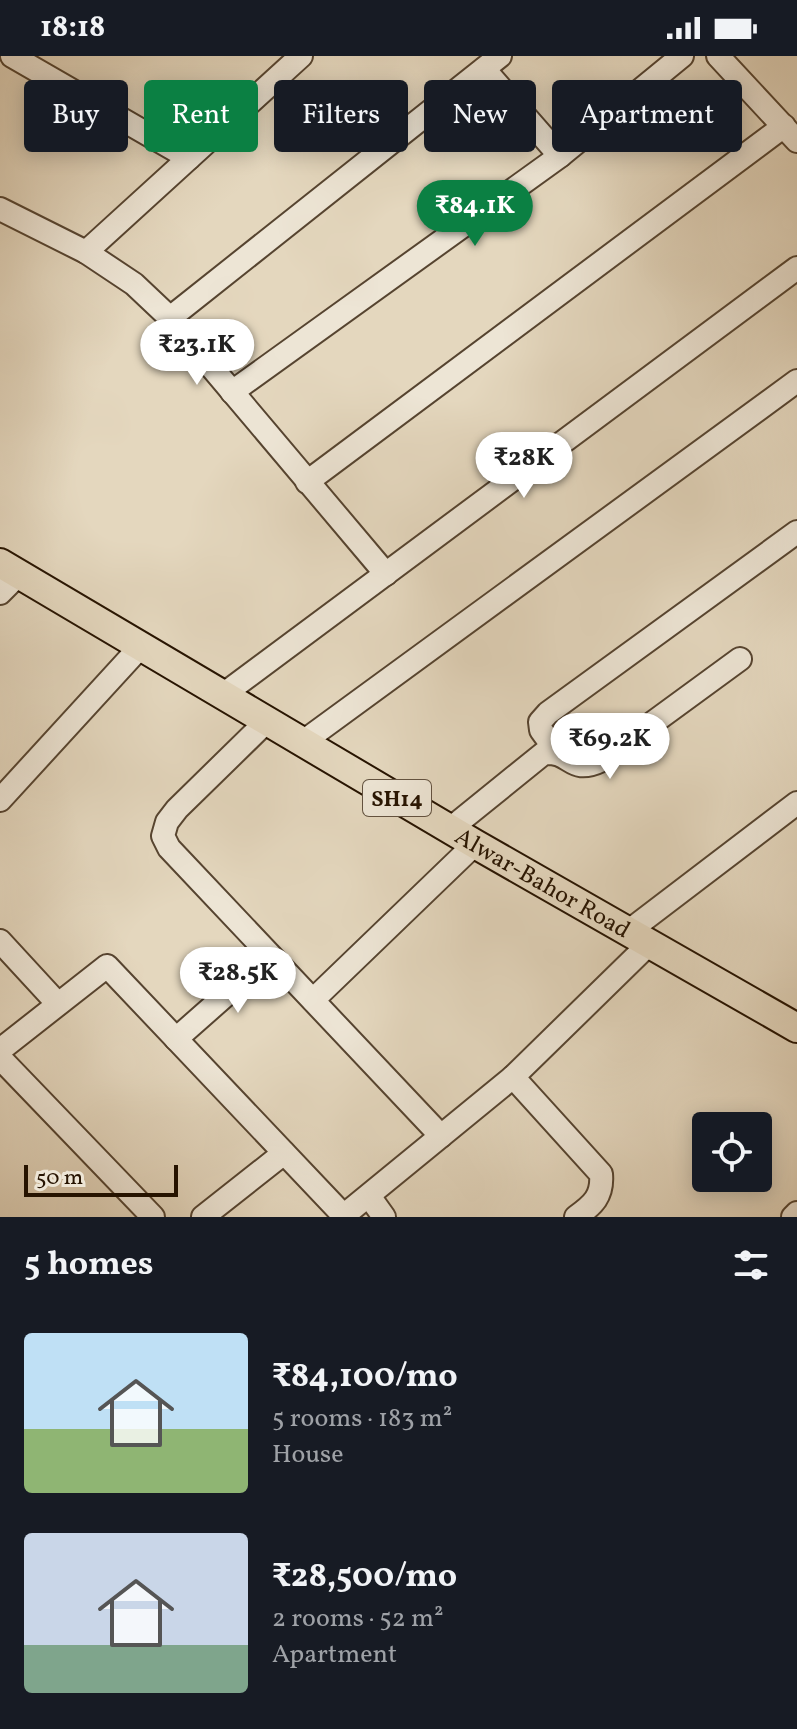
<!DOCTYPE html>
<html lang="en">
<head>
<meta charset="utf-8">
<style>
	:root { --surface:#171b24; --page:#242831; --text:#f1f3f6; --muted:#9ea1a6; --accent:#0b8043 }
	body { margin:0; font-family:Vollkorn,serif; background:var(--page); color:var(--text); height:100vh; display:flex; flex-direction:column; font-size:30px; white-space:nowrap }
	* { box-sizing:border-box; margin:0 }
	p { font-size:26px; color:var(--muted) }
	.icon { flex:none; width:44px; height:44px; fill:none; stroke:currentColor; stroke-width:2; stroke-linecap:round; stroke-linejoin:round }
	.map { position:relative; height:1161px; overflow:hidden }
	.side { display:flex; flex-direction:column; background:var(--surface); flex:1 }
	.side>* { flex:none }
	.hud { position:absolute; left:24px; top:24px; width:750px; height:72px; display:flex; gap:16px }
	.buttons { position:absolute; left:692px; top:1056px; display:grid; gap:16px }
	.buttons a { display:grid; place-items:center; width:80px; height:80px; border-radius:8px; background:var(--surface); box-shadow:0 4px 20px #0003; font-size:40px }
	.scale { position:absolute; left:24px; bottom:20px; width:154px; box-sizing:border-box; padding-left:8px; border:4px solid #261300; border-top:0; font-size:22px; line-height:28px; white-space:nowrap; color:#261300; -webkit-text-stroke:6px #ede5d5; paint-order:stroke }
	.price { position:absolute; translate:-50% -68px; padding:0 18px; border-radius:28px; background:#fff; color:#222; font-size:26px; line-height:52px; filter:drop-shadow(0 2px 4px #0008) }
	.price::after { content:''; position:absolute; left:50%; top:48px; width:24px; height:18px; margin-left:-12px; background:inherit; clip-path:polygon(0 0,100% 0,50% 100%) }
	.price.on { background:var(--accent); color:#fff }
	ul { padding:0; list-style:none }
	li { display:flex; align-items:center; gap:24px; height:200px; padding:0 24px }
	li span { display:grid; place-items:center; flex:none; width:224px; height:160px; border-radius:8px; color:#555 }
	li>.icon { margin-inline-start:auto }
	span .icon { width:96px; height:96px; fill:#fffc; stroke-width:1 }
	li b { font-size:34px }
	h2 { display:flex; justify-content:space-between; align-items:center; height:96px; padding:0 24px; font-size:34px }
	.chip { padding:0 28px; border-radius:8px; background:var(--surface); box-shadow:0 4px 20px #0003; font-size:28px; line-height:72px }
	.chip.on { background:var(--accent); color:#fff }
	.status { display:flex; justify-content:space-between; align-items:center; height:56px; padding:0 40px; background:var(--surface); direction:ltr }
	.status svg { height:22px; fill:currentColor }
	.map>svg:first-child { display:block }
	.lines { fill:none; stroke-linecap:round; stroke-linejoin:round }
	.minor-casing { stroke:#564430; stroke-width:26 }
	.major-casing { stroke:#261300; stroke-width:32 }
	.minor { stroke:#ede5d5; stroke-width:22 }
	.major { stroke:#e4d7be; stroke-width:28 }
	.labels { text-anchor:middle; stroke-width:7; stroke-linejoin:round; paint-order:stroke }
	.shield { fill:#ede5d5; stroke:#625240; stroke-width:2 }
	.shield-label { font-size:22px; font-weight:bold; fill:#261300 }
	.street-label { font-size:24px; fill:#261300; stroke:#ede5d5 }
</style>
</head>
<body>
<div class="status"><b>18:18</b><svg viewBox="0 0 49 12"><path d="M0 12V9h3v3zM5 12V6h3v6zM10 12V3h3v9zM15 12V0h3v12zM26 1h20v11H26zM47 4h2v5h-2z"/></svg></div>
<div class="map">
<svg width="797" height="1161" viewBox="0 0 797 1161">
	<rect width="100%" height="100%" fill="#e4d7be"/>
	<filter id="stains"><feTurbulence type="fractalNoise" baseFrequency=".0025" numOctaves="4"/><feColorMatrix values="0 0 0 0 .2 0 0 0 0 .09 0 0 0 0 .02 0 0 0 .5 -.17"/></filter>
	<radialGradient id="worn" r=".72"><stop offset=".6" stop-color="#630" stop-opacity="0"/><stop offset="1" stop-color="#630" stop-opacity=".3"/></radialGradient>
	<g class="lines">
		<defs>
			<g id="minor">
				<path d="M12,0L189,102"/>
				<path d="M718,0L797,85"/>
				<path d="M484,13L560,100"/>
				<path d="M0,153L86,196L134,228L170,262L386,518"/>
				<path d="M86,196L301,0"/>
				<path d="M170,262L500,0"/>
				<path d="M232,336L560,100L682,0"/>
				<path d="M307,426L784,70"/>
				<path d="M0,537L19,518"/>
				<path d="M224,638L797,212"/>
				<path d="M268,664L177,753L167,766L163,780L169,792L441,1080"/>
				<path d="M303,686L797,325"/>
				<path d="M557,696L541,674L540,666L548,657L797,476"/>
				<path d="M0,744L142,589"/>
				<path d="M450,773L544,697C573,695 569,720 602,704L740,603"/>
				<path d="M629,875L797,747"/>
				<path d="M0,885L58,948"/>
				<path d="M313,944L475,788"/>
				<path d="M176,983L270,900"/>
				<path d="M0,994L107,910L344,1160"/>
				<path d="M0,1002L153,1161"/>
				<path d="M513,1021L601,1118C603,1140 593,1149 576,1161"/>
				<path d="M369,1140L384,1161"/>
				<path d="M203,1161L284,1097"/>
				<path d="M342,1161L513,1021L650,887"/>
				<path d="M793,1161L797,1157"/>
			</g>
			<g id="major">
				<path id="s1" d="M0,507L475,788L797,972"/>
			</g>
		</defs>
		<use href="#minor" class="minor-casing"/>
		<use href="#major" class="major-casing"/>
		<use href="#minor" class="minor"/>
		<use href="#major" class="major"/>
	</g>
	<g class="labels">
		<rect class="shield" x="363" y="724" width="68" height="36" rx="6"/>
		<g class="shield-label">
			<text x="397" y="750">SH14</text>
		</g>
		<g class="street-label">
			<text dy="8" stroke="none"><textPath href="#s1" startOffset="630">Alwar-Bahor Road</textPath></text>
		</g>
	</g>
	<rect width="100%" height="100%" filter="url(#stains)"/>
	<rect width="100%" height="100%" fill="url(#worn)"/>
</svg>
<div class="buttons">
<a><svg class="icon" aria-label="locate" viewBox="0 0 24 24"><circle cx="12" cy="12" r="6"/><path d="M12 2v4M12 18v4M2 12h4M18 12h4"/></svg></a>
</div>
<div class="scale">50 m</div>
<b class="price on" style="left:475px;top:192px">₹84.1K</b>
<b class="price" style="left:197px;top:331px">₹23.1K</b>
<b class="price" style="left:524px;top:444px">₹28K</b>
<b class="price" style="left:610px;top:725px">₹69.2K</b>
<b class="price" style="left:238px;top:959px">₹28.5K</b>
<div class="hud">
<a class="chip">Buy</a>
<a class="chip on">Rent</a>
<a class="chip">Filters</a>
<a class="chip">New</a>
<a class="chip">Apartment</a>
</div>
</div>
<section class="side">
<h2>5 homes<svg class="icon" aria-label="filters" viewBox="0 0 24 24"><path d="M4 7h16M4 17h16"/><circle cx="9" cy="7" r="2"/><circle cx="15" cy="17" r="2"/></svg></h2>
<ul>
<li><span style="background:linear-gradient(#bfe0f5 60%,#8fb573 0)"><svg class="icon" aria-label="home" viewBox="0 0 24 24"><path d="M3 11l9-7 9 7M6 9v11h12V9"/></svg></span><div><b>₹84,100/mo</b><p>5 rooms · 183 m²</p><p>House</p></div></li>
<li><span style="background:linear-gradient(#c9d6e8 70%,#7fa58c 0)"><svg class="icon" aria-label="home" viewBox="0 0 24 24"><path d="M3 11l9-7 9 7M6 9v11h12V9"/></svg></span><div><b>₹28,500/mo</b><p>2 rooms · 52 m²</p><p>Apartment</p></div></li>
</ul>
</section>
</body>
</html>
